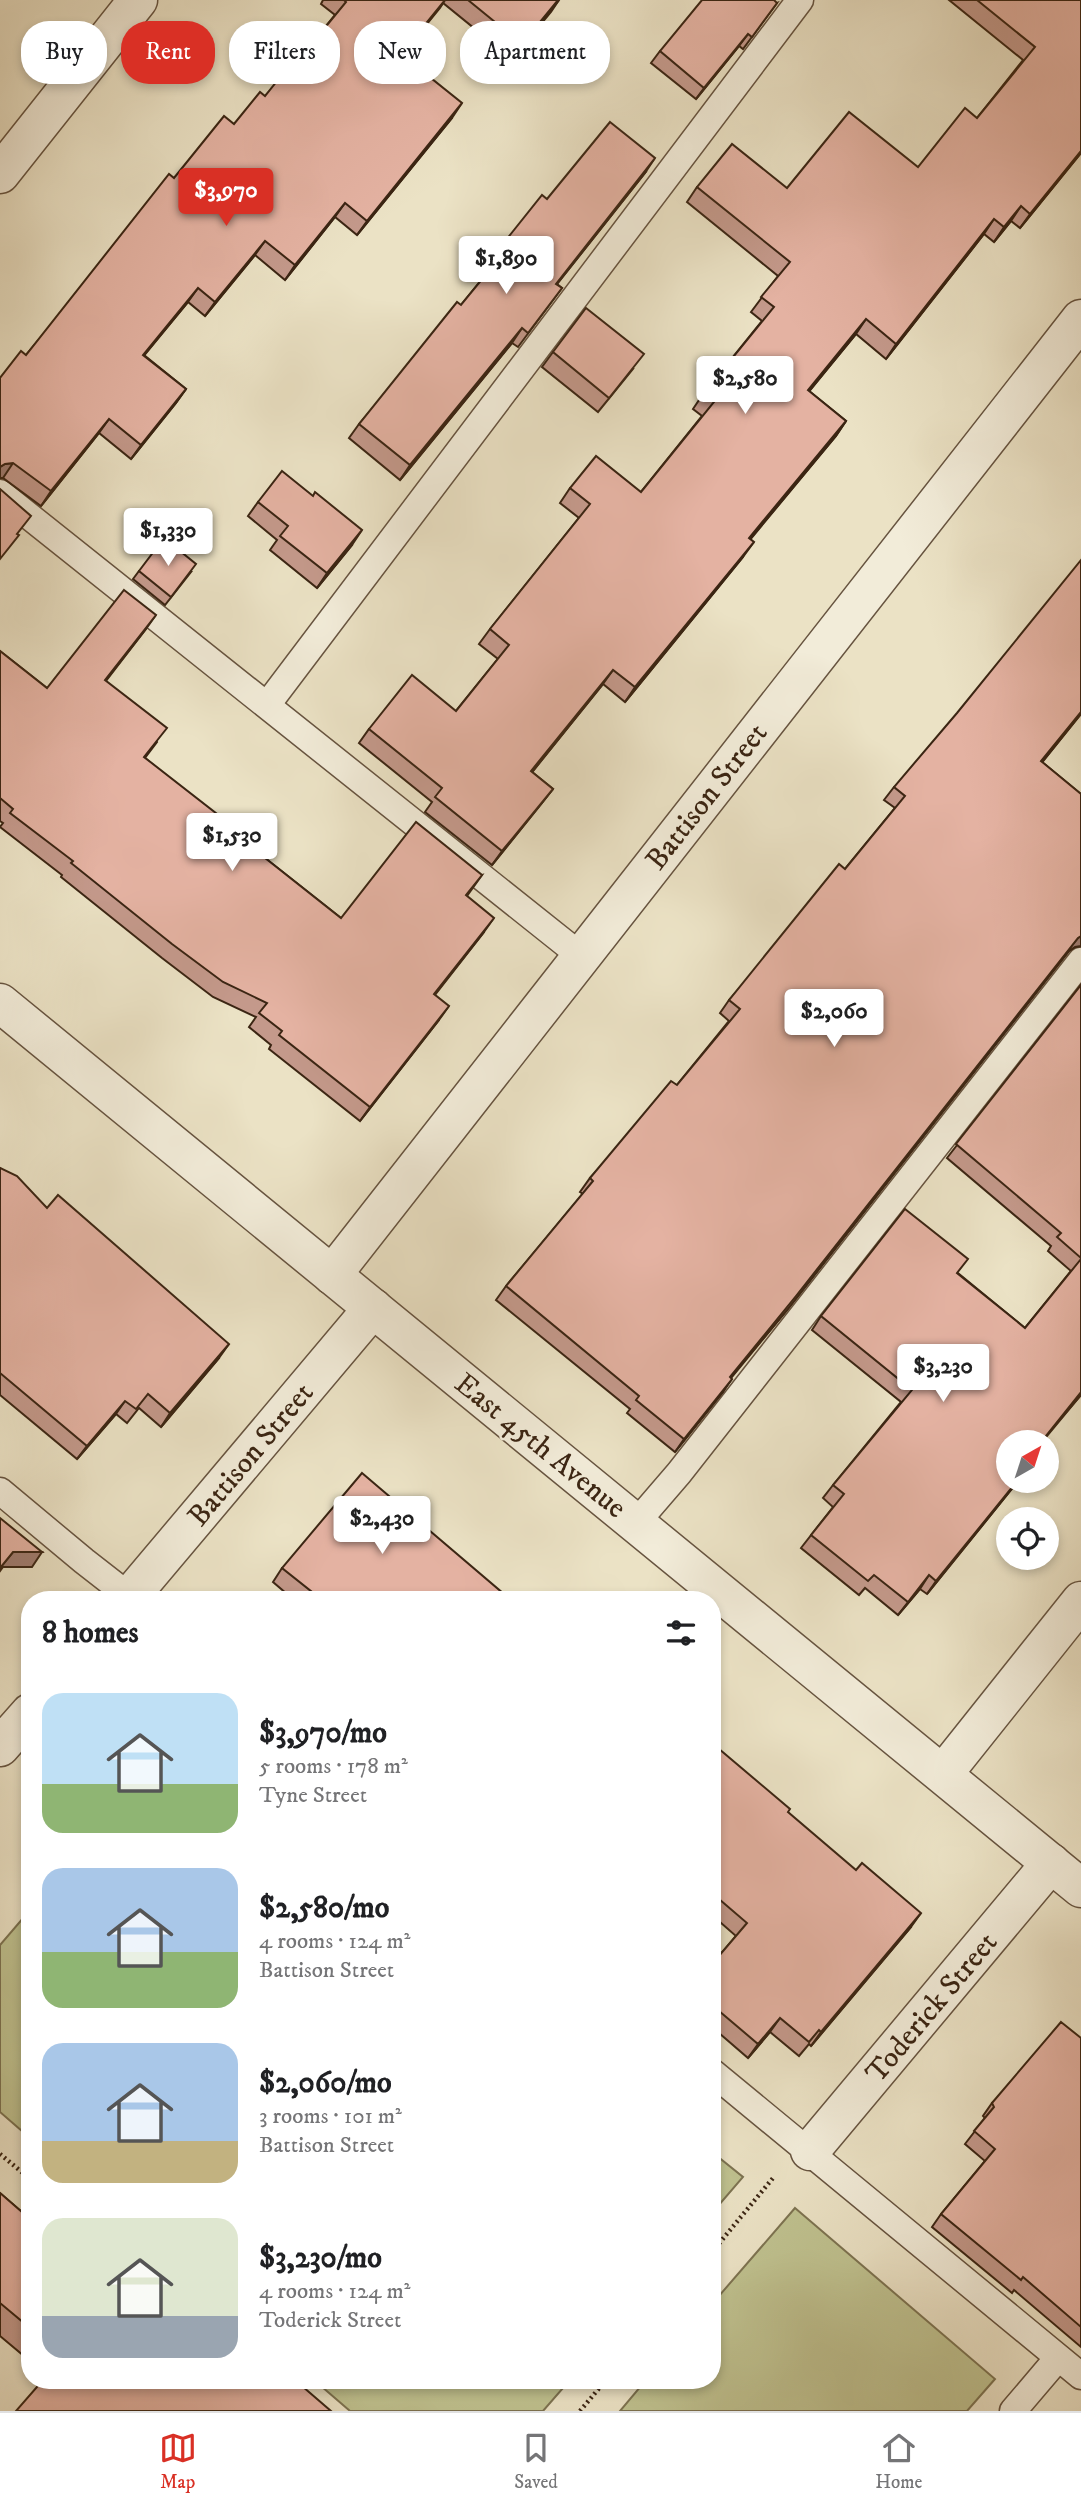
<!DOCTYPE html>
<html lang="en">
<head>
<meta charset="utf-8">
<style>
	:root { --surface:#fff; --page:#f6f6f6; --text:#202124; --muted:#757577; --line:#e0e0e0; --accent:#d93025 }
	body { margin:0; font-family:"IM FELL DW Pica",serif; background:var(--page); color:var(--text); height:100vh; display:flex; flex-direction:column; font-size:26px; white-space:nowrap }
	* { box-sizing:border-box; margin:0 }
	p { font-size:23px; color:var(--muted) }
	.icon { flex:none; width:38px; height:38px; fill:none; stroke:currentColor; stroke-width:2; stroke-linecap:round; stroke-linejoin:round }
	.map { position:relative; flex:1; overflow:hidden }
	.details { position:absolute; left:21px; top:1591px; width:700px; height:798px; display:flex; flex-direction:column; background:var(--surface); border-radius:28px; box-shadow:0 4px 10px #0003 }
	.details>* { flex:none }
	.guide { position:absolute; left:21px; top:21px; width:700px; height:63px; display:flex; gap:14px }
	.needle { width:46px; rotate:39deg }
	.controls { position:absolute; left:996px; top:1430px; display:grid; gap:14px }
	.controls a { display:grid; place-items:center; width:63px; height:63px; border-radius:50%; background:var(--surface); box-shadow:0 4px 10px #0003; font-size:35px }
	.price { position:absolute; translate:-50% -60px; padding:0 16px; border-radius:7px; background:#fff; color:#222; font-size:23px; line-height:46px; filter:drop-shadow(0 2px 4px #0008) }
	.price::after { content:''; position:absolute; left:50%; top:42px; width:21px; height:16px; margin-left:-10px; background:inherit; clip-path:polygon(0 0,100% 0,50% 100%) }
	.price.current { background:var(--accent); color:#fff }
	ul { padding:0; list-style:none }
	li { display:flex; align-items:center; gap:21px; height:175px; padding:0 21px }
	li span { display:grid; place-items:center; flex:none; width:196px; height:140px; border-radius:21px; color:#555 }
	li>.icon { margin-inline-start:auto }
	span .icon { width:84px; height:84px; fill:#fffc; stroke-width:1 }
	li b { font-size:30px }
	h2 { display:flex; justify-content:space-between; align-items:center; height:84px; padding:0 21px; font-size:30px }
	.chip { padding:0 24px; border-radius:28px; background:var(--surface); box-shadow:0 4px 10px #0003; font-size:24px; line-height:63px }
	.chip.current { background:var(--accent); color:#fff }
	.dock { display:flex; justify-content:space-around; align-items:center; height:98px; border-top:2px solid var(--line); background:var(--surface); font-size:19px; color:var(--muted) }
	.dock a { display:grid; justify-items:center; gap:4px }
	.dock .current { color:var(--accent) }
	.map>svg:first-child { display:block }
	.green { fill:#bfc18f; stroke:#7d7351; stroke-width:2 }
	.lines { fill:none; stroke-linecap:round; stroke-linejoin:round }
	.lane-casing { stroke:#675440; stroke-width:29 }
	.street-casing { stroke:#675440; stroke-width:41 }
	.path { stroke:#3b2513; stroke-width:4.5; stroke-dasharray:2 3.5; stroke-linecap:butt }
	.lane { stroke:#f2ecd9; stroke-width:26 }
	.street { stroke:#f2ecd9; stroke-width:38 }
	.wall { fill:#c4998b; stroke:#3b2513; stroke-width:2 }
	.shaded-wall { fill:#a07d71; stroke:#3b2513; stroke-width:2 }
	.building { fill:#e4b2a2; stroke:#3b2513; stroke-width:2 }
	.labels { text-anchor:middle; stroke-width:5; stroke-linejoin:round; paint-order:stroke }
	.street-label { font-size:30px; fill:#3b2513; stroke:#f2ecd9 }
</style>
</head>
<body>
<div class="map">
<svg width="1081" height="2411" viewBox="0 0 1081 2411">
	<rect width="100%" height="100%" fill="#ebe2c5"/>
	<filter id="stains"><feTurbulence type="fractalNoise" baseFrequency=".00286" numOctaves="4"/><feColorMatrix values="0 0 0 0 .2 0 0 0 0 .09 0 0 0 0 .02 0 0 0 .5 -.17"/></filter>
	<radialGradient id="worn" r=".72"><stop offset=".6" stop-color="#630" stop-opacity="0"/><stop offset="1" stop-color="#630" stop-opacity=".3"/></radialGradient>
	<g class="green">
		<path d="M30,1910V2138L0,2112V1945Z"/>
		<path d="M712,2152L743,2177L712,2213Z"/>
		<path d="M795,2208L995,2379L967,2411H620L646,2380H712V2304Z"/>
		<path d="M314,2380H570L543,2411H350Z"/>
	</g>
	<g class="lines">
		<defs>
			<g id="lane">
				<path d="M0,493L581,956"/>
				<path d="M267,705L800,0"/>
				<path d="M0,1491L84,1561L134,1600"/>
				<path d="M636,1523L679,1473L1081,961"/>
				<path d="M712,2072L1081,2376"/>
				<path d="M1013,2411L1058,2358"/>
			</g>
			<g id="street">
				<path d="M0,174L138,0"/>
				<path d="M0,1003L1081,1888"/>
				<path d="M332,1275L1081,319"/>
				<path d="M127,1600L373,1308"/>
				<path d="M0,1747L30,1713"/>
				<path d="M943,1774L1081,1601"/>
				<path d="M810,2151L1051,1863"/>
			</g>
		</defs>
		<use href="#lane" class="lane-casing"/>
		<use href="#street" class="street-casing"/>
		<g class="path">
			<path d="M0,2154L30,2179"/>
			<path d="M712,2252L773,2178"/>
			<path d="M580,2411L606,2380"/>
		</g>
		<use href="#lane" class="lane"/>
		<use href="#street" class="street"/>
	</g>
	<g class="wall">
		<path d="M323,0H559L512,59L443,3L402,55L452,118L357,235L335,217L285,280L255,255L205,316L188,302L144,355L186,389L176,403L131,459L99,433L41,506L3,478H0V378L26,355L174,178L265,96L291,69L335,15L321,4Z"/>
		<path d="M949,0H1081V153L1020,228L1011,221L994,242L984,234L886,359L856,334L809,391L846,421L836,436L750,539L743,557L625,702L603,684L532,772L553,789L542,803L492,865L425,812L432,802L359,743L369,729L456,711L498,659L479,644L490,629L579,518L560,503L570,488L641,492L702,416L693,409L703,394L762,321L751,312L778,276L687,202L697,187L787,188L918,167L977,118L1023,60Z"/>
		<path d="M777,3L743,49L739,46L696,99L651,63L660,51Z"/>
		<path d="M645,173L557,284L562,288L518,347L512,343L400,480L349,438L359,424L461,305L500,257L496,254L506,240L547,199Z"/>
		<path d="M553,352L633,369L598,412L542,367Z"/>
		<path d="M258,502L352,545L317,588L270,550L277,540L248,516Z"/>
		<path d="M139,571L191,572L165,605L133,579Z"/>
		<path d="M146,629L106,681L157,742L145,758L241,839L341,918L482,875L467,896L484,932L435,995L439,1020L360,1121L269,1049L271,1045L249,1027L256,1017L213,997L162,958L61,877L62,875L0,827L3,823L0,821V651L47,688Z"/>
		<path d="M1081,714L1042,762L1081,794V946L1075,947L1069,951L787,1310L731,1378L723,1392L675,1452L627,1413L630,1409L496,1300L506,1286L583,1194L580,1192L590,1178L677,1085L729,1021L720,1013L729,1000L845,869L895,808L884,800L894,787Z"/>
		<path d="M1081,985V1395L1008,1480H1019L927,1594L920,1589L898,1615L865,1588L859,1595L801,1548L833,1507L823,1498L833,1485L901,1402L812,1330L821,1316L958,1273L1025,1328L1071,1271L1048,1251L1051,1246L947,1158Z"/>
		<path d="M0,1168L47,1208L219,1358L161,1427L139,1408L127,1423L116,1414L77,1459L0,1395Z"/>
		<path d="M282,1568L511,1600H294L273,1582Z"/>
		<path d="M712,1743L911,1927L811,2046L809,2044L799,2056L770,2032L748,2058L712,2027V1964L736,1936L712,1915Z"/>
		<path d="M1081,2038V2347L1014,2290L1012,2293L932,2227L941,2214L985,2161L965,2144L985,2118L983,2116L992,2103Z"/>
		<path d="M0,2193L30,2219V2361L0,2336Z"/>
	</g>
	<g class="shaded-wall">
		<path d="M445,0L440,8L391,68L401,54Z"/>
		<path d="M559,0L551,12L512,59L522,44Z"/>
		<path d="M748,34L739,46L696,99L704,88Z"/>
		<path d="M462,103L452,118L357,235L367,221Z"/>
		<path d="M1081,151V153L1020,228L1030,214Z"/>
		<path d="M655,158L645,173L546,298L556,284Z"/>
		<path d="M345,203L335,217L285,280L295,265Z"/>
		<path d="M1021,206L1011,221L994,242L1004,227Z"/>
		<path d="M994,219L984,234L886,359L896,344Z"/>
		<path d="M265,241L255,255L205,316L215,302Z"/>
		<path d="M198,288L188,302L133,369L143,355Z"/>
		<path d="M866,319L856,334L798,405L808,390Z"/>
		<path d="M522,328L512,343L400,480L410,465Z"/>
		<path d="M186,389L176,403L131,459L141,445Z"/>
		<path d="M109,419L99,433L41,506L51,491Z"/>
		<path d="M846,421L836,436L739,553L749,538Z"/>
		<path d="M13,463L3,478H0V467L5,464Z"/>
		<path d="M362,530L352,545L317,588L327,573Z"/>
		<path d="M754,542L743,557L625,702L635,687Z"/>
		<path d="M156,615L146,629L95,694L105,680Z"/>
		<path d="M613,670L603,684L521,786L531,771Z"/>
		<path d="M1081,712V714L1032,775L1041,761Z"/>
		<path d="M553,789L542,803L492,865L502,851Z"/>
		<path d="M494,918L484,932L424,1008L434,994Z"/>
		<path d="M1081,936V946L1075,947L1069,951L787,1310L720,1390L730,1377L1078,938Z"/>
		<path d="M449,1006L439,1020L360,1121L370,1107Z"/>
		<path d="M229,1344L219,1358L161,1427L170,1413Z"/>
		<path d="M732,1379L723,1392L675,1452L684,1439Z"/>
		<path d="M1081,1392V1395L1042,1442H1041Z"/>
		<path d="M125,1401L116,1414L77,1459L87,1446Z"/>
		<path d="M1018,1480H1019L927,1594L936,1581Z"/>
		<path d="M13,1552H42L32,1567H3L0,1571V1568Z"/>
		<path d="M929,1575L920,1589L898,1615L908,1602Z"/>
		<path d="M921,1913L911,1927L811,2046L821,2032Z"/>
		<path d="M780,2018L770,2032L748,2058L758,2044Z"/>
	</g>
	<g class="building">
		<path d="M344,0H445L401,54L462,103L367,221L345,203L295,265L265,241L215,302L198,288L143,355L186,389L141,445L109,419L51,491L13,463L5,464L0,467V378L21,351L26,355L169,174L174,178L224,116L234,124L260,92L265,96L289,66L291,69L346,2Z"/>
		<path d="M468,0H558L522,44Z"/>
		<path d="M702,0H774L777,3L752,37L748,34L704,88L660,51Z"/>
		<path d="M977,0H1081V151L1030,214L1021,206L1004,227L994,219L896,344L866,319L808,390L846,421L749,538L754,542L635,687L613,670L531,771L553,789L502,851L435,797L442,788L369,729L412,675L456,711L509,645L490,629L590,504L570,488L596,456L641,492L714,402L703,394L774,307L761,297L790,262L697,187L732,144L787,188L849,112L918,167L965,108L977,118L1035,47Z"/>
		<path d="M610,122L655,158L556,284L562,288L528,333L522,328L410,465L359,424L457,302L461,305L511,244L506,240L542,195L547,199Z"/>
		<path d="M586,308L644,354L609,398L553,352Z"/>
		<path d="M282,471L313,496L315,492L362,530L327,573L280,536L288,526L258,502Z"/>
		<path d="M0,489L31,516L17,534L19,535L0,559Z"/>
		<path d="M164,538L196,564L171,597L139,571Z"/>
		<path d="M1081,560V712L1041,761L1081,794V936L1078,938L796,1296L730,1377L732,1379L684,1439L636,1400L639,1396L506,1286L593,1181L590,1178L671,1081L677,1085L740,1009L729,1000L839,864L845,869L905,796L894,787L957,713Z"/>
		<path d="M124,590L156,615L105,680L167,728L144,757L244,835L241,839L341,918L416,822L482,875L466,895L494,918L434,994L449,1006L370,1107L279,1035L282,1031L259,1013L267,1003L223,982L172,944L71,863L73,861L10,813L13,809L0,798V651L47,688Z"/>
		<path d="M1081,985V1258L1057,1237L1061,1233L956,1144Z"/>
		<path d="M0,1168L17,1176L47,1208L58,1195L229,1344L170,1413L148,1394L136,1409L125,1401L87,1446L0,1373Z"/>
		<path d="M905,1209L968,1259L957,1273L1025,1328L1081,1259V1392L1041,1442H1008V1480H1018L936,1581L929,1575L908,1602L874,1575L868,1581L811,1535L844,1494L833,1485L912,1390L821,1316Z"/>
		<path d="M362,1473L511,1600H305L312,1592L282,1568Z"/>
		<path d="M0,1518L42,1552H13L0,1568Z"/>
		<path d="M712,1743L790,1809L788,1812L856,1870L862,1863L921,1913L821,2032L819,2030L809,2042L780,2018L758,2044L712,2005V1964L747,1923L712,1893Z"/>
		<path d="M1061,2022L1081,2038V2327L1023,2277L1021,2280L941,2214L995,2149L974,2131L994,2107L992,2103Z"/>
		<path d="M0,2193L30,2219V2328L0,2303Z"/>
		<path d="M43,2380H295L331,2411H16Z"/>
	</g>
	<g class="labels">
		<g class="street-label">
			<text transform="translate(706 796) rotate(-52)" y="10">Battison Street</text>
			<text transform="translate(541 1445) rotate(39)" y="10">East 45th Avenue</text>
			<text transform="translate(250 1454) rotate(-50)" y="10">Battison Street</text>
			<text transform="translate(931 2007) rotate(-50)" y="10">Toderick Street</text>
		</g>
	</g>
	<rect width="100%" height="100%" filter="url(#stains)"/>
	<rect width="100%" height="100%" fill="url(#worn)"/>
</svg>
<div class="controls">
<a><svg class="needle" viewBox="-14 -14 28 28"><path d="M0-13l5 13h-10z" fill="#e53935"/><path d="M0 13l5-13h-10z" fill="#757577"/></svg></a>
<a><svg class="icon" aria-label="locate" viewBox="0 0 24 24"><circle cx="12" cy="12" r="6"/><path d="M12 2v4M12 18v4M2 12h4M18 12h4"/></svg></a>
</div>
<b class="price current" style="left:226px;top:228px">$3,970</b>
<b class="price" style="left:506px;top:296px">$1,890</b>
<b class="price" style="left:745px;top:416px">$2,580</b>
<b class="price" style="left:168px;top:568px">$1,330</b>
<b class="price" style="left:232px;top:873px">$1,530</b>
<b class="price" style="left:834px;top:1049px">$2,060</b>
<b class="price" style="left:943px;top:1404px">$3,230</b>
<b class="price" style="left:382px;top:1556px">$2,430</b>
<div class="guide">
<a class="chip">Buy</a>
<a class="chip current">Rent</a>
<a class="chip">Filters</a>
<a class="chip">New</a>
<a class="chip">Apartment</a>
</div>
<section class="details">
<h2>8 homes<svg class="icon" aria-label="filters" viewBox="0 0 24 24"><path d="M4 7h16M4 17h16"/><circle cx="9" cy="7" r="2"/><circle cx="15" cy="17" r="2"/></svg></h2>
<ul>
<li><span style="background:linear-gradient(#bfe0f5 65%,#8fb573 0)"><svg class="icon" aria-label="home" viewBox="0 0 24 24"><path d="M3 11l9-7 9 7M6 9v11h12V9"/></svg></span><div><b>$3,970/mo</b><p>5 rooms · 178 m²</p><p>Tyne Street</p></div></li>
<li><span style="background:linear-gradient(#a9c7e8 60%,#8fb573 0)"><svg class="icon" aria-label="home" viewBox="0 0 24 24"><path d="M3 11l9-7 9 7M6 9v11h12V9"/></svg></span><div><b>$2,580/mo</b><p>4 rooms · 124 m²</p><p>Battison Street</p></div></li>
<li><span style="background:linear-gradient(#a9c7e8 70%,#c2b280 0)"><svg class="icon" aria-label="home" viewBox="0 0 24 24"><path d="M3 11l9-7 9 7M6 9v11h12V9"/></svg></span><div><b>$2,060/mo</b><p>3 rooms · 101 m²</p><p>Battison Street</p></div></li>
<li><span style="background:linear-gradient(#dfe7d0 70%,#9aa5b1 0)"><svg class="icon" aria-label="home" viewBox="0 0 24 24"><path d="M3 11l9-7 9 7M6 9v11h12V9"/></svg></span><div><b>$3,230/mo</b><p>4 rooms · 124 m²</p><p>Toderick Street</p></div></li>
</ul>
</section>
</div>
<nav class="dock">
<a class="current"><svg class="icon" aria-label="map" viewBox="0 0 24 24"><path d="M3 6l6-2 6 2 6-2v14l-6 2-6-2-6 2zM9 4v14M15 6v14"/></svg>Map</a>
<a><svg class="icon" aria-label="saved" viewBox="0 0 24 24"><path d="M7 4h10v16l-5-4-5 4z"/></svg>Saved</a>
<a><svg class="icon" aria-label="home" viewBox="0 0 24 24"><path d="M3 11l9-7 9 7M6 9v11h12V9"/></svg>Home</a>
</nav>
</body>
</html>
